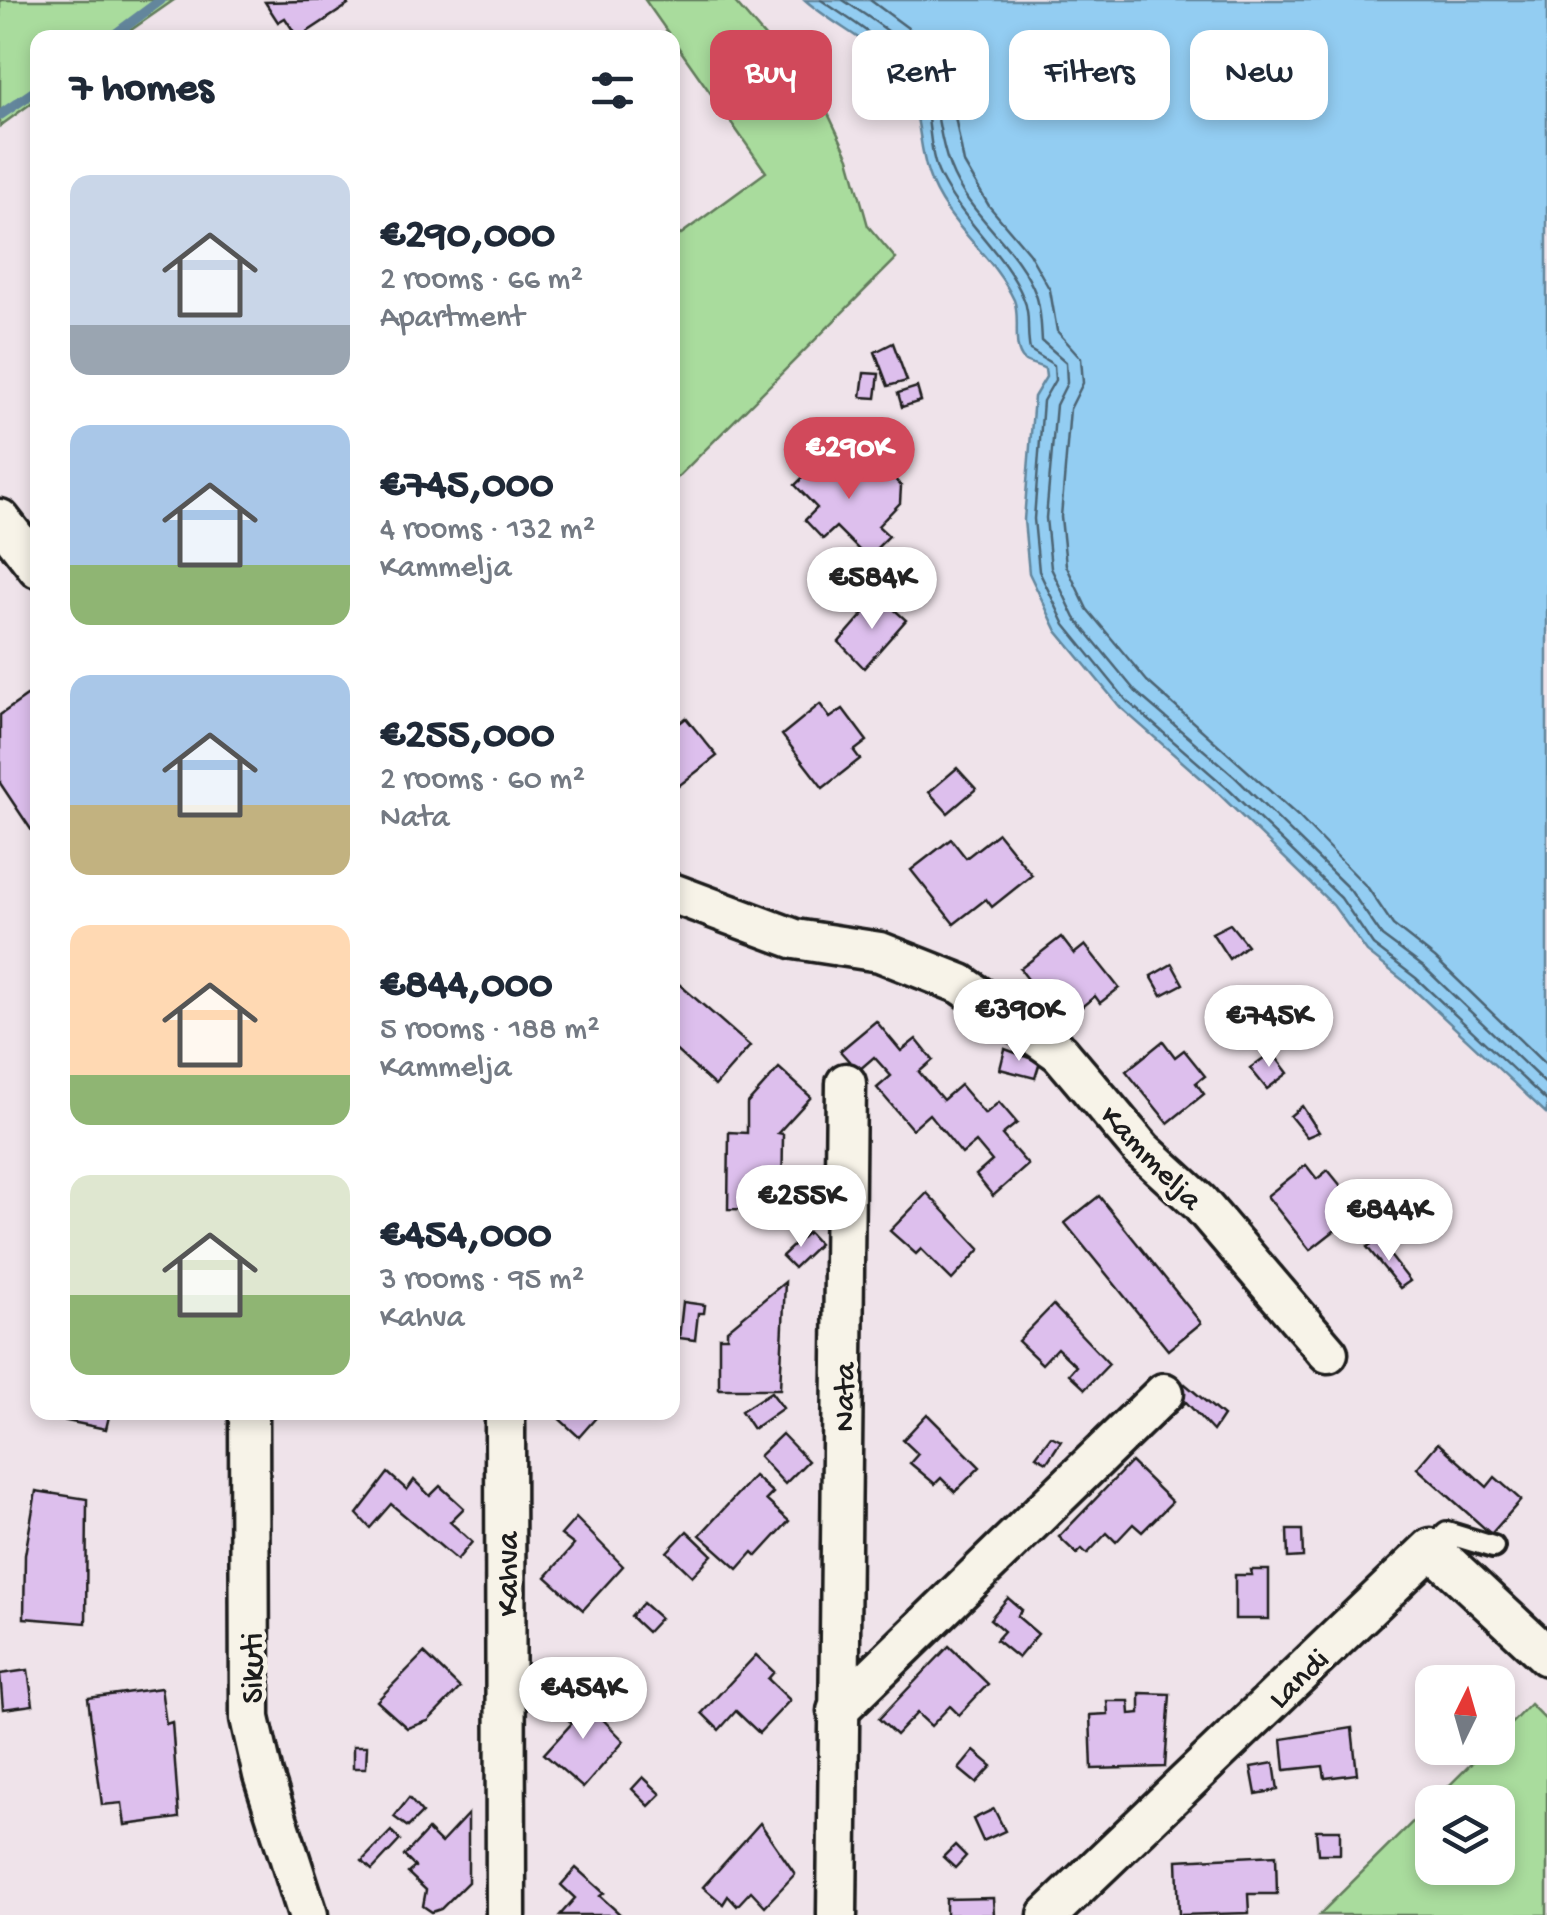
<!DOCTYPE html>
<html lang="en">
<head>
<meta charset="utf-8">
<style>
	:root { --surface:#fff; --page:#f2f2f3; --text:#1f2937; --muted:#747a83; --accent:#d1495b }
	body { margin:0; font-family:"Gochi Hand",sans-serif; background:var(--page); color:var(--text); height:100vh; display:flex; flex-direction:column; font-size:38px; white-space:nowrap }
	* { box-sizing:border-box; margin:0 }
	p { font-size:32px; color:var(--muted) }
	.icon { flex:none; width:55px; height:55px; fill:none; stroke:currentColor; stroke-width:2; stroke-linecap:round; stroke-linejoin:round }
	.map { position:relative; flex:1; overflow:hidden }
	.panel { position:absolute; left:30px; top:30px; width:650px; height:1390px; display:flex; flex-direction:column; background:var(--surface); border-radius:20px; box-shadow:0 5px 15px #0003 }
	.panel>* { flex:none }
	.banner { position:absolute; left:710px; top:30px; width:685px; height:90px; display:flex; gap:20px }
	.needle { width:65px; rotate:5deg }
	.buttons { position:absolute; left:1415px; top:1665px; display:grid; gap:20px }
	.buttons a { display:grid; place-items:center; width:100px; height:100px; border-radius:20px; background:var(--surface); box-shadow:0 5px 15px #0003; font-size:50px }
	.price { position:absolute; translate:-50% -85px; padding:0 22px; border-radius:35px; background:#fff; color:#222; font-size:32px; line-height:65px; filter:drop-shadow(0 2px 5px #0008) }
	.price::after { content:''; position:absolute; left:50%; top:60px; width:30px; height:22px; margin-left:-15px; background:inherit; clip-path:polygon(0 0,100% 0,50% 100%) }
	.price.selected { background:var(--accent); color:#fff }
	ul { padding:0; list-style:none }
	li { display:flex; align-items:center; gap:30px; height:250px; padding:0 40px }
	li span { display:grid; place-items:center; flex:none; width:280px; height:200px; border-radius:20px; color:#555 }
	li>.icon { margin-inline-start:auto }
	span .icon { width:120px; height:120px; fill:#fffc; stroke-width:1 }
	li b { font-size:42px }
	h2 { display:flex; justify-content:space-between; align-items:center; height:120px; padding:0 40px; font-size:42px }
	.tag { padding:0 35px; border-radius:20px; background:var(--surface); box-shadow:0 5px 15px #0003; font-size:35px; line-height:90px }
	.tag.selected { background:var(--accent); color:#fff }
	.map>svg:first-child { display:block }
	.green { fill:#a9dc9d; stroke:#627c5c; stroke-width:2.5; fill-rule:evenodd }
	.water { fill:#93cdf2; stroke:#63869c; stroke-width:2.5 }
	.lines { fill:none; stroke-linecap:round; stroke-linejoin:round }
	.shore { stroke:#4c6372; stroke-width:2.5 }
	.stream { stroke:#63869c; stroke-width:10 }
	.building { fill:#ddbfed; stroke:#1c1c1c; stroke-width:2.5 }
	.lane-casing { stroke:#1c1c1c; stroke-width:28 }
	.street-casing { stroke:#1c1c1c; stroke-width:45 }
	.lane { stroke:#f7f3e8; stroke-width:20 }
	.street { stroke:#f7f3e8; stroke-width:38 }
	.labels { text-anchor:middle; stroke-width:9; stroke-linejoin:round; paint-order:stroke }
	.street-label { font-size:32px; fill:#1c1c1c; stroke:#f7f3e8 }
</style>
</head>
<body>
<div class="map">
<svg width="1547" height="1915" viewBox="0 0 1547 1915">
	<rect width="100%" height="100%" fill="#efe3ea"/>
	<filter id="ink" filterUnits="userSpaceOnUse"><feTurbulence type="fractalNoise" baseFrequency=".01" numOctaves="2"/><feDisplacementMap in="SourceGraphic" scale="20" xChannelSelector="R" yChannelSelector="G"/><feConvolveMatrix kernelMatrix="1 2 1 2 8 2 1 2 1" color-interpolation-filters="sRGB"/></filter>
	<g filter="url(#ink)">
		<g class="green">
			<path d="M0,0H174L121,37L38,38L37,99L0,126Z"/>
			<path d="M645,0H733L824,105L849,158L868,226L896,259L673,482V240L766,172Z"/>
			<path d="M1530,1704L1547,1721V1915H1319L1487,1748H1498V1737ZM1498,1802V1868H1432V1802Z"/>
		</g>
		<path class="water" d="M805,0H1547V1114L1409,985L1367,952L1333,905L1219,794L1120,707L1057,631L1029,573L1024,520L1034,397L1046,377L1045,369C1039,365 1029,364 1024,360C1011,348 1021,316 1014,300C993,254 944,223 928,173C918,143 921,111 905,83C882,45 838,29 805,0Z"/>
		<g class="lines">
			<g class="shore">
				<path d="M821,0C863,29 913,55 926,108C931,130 930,156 940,176C962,221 1006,255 1023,297C1031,314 1026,333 1030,350L1054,365L1055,380L1043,401L1034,519L1039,571L1065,625L1127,701L1226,787L1341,898L1373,945L1416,978L1547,1101"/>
				<path d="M843,0C868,17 897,34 915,58C941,92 935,130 950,167C969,217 1019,247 1036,295C1041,309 1041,326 1042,341L1066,362L1067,383L1056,405L1046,518L1051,568L1075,618L1136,692L1235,777L1350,890L1382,936L1425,968L1547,1085"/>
				<path d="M870,0L912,31L937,63L952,101L964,163L989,206L1029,253L1050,290L1057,331L1081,358L1083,383L1070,409L1061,517L1066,565L1087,609L1147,681L1299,817L1368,888L1393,925L1435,958L1547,1066"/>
			</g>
			<g class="stream">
				<path d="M110,38L161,0"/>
				<path d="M0,115L38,89"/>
			</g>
		</g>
		<g class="building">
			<path d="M345,0L348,5L298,38L285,18L278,22L265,2Z"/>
			<path d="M893,343L907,381L888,386L875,352Z"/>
			<path d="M864,373L879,374L876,398L861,397Z"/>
			<path d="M917,387L921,401L902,407L898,393Z"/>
			<path d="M834,447L867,481L891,475L901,486L900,503L878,526L889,536L867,558L836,527L823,539L805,520L817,508L795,485Z"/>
			<path d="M879,596L906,620L864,668L839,642Z"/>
			<path d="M37,689L38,690V840L0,783V715Z"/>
			<path d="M820,704L830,718L843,709L867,741L854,751L860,759L823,788L782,735Z"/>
			<path d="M686,718L717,756L672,791V729Z"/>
			<path d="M957,768L976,789L948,813L929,792Z"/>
			<path d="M998,833L1032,875L992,907L986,899L954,924L911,870L951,839L966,858Z"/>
			<path d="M1230,924L1247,945L1229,959L1212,933Z"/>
			<path d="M1061,937L1074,954L1085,945L1119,988L1100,1003L1095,996L1062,1023L1020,969Z"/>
			<path d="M1172,964L1183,984L1162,995L1151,976Z"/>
			<path d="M672,978L750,1046L715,1086L672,1047Z"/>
			<path d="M876,1021L901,1051L916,1039L933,1060L919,1072L943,1100L960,1085L985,1114L999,1102L1017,1123L1002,1135L1028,1165L993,1196L976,1175L992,1161L976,1142L962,1154L929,1114L912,1129L877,1088L891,1076L874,1057L858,1071L840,1051Z"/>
			<path d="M1163,1041L1175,1057L1184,1050L1205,1076L1196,1083L1204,1094L1168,1123L1126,1071Z"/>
			<path d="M1005,1049L1040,1062L1035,1078L1000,1069Z"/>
			<path d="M1272,1052L1288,1073L1267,1089L1250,1068Z"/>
			<path d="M779,1068L811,1097L778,1133L783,1134L782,1210L728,1209L729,1132L747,1133V1104Z"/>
			<path d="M1302,1106L1319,1132L1307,1137L1290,1116Z"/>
			<path d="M1306,1165L1317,1179L1328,1170L1354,1202L1341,1212L1348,1220L1310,1250L1267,1196Z"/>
			<path d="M927,1193L980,1249L952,1280L921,1249L916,1254L890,1231Z"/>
			<path d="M1099,1196L1201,1323L1168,1350L1065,1223Z"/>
			<path d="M808,1232L819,1244L794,1268L782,1256Z"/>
			<path d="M1378,1240L1410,1281L1400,1288L1367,1247Z"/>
			<path d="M785,1282L780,1389H719V1337H727V1330Z"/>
			<path d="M683,1302L705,1305L704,1313H698L695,1340L679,1338Z"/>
			<path d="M1053,1305L1109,1364L1085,1389L1069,1374L1076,1366L1057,1348L1042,1364L1018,1341Z"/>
			<path d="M1185,1384L1223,1416L1213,1431L1186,1402L1146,1439L1137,1430Z"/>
			<path d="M771,1392L783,1408L753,1429L741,1411Z"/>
			<path d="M64,1412H110L106,1429L62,1420Z"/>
			<path d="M552,1412H601L579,1437Z"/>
			<path d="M927,1414L980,1467L955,1492L941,1478L935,1484L910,1463L918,1454L903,1440Z"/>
			<path d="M782,1434L808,1461L785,1484L759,1456Z"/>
			<path d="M1051,1436L1061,1441L1047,1462L1036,1456Z"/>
			<path d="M1438,1443L1487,1487L1495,1477L1521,1500L1491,1534L1417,1468Z"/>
			<path d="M1131,1462L1172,1502L1142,1532L1133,1524L1116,1542L1107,1533L1087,1554L1082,1549L1077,1554L1059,1537Z"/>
			<path d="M388,1473L407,1490L414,1480L430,1496L440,1486L464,1508L450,1522L472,1542L457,1560L391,1504L370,1528L357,1514Z"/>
			<path d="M754,1476L773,1493L766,1500L789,1521L757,1556L753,1552L738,1569L700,1535Z"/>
			<path d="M36,1491L87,1499L86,1623L24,1618L25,1555Z"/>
			<path d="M576,1518L623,1566L583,1610L546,1577L574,1545L561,1535Z"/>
			<path d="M1287,1530H1302L1303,1557L1288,1558Z"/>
			<path d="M687,1531L712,1555L692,1576L667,1552Z"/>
			<path d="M1251,1570H1269V1619H1235V1575H1252Z"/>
			<path d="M1008,1598L1022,1610L1017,1616L1038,1634L1018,1658L996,1640L1004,1631L990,1619Z"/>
			<path d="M643,1603L660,1618L647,1632L631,1617Z"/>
			<path d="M949,1646L988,1684L959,1715L950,1706L931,1726L917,1713L896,1735L879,1719Z"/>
			<path d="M424,1653L460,1688L428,1721L407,1728L377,1701Z"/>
			<path d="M756,1655L774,1672L768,1679L790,1700L759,1733L736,1711L719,1730L702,1713Z"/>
			<path d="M28,1670L33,1705L3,1709L0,1674Z"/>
			<path d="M161,1688L166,1724L172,1722L179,1818L125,1825L122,1803L102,1805L88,1698Z"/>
			<path d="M576,1692L624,1741L583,1788L544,1754L572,1723L559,1711Z"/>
			<path d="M1140,1693L1170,1694L1165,1767L1092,1769L1090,1715L1108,1714L1107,1701H1129L1130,1714L1140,1713Z"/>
			<path d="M1352,1728L1357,1774L1325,1778L1323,1766L1285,1770L1282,1739Z"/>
			<path d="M353,1746H367L366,1768H353Z"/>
			<path d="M974,1751L992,1766L976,1783L959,1769Z"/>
			<path d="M1274,1763L1278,1790L1256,1794L1251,1767Z"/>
			<path d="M643,1777L661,1794L649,1806L632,1789Z"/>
			<path d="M409,1798L422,1813L408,1827L394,1817Z"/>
			<path d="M994,1809L1005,1831L983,1841L973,1819Z"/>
			<path d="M468,1814V1882L441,1909L432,1912L423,1906L426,1890L408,1873L415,1867L404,1856L428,1830L441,1843Z"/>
			<path d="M760,1823L795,1874L765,1906L751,1891L737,1906L728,1896L723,1904L703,1887Z"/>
			<path d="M1316,1830H1340V1854H1318Z"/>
			<path d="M391,1831L400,1840L372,1870L362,1861Z"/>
			<path d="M955,1845L966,1856L955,1868L943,1857Z"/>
			<path d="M1276,1855L1277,1894H1248L1249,1913L1179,1915L1177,1860Z"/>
			<path d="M576,1868L604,1893L600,1896L621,1915H560L575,1898L561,1885Z"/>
			<path d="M993,1898L994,1915H946V1899Z"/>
		</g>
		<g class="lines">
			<defs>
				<path id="lane" d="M1431,1548L1447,1533L1493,1547"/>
				<g id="street">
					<path d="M0,519L38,568"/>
					<path d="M672,893L795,939L880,952L961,984L1060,1053L1142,1150L1199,1202L1328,1353"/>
					<path d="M249,1412L250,1718L263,1775L308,1915"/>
					<path d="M505,1412L506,1915"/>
					<path d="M837,1711L1164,1393"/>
					<path d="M837,1915L846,1083"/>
					<path d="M1048,1915L1431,1548L1547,1656"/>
				</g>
			</defs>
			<use href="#lane" class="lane-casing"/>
			<use href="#street" class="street-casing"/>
			<use href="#lane" class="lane"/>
			<use href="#street" class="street"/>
		</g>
	</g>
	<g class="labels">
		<g class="street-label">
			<text transform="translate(1153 1156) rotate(46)" y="11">Kammelja</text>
			<text transform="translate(842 1397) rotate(-89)" y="11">Nata</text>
			<text transform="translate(505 1574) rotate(-90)" y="11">Kahva</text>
			<text transform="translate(250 1668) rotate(-90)" y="11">Sikuti</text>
			<text transform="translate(1297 1677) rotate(-44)" y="11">Landi</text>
		</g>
	</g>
</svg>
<div class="buttons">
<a><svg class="needle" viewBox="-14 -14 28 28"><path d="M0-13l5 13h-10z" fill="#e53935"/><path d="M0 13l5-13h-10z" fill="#747a83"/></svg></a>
<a><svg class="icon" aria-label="layers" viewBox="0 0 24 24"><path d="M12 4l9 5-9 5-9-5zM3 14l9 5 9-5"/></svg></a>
</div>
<b class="price selected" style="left:849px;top:502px">€290K</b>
<b class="price" style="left:872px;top:632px">€584K</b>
<b class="price" style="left:1019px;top:1064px">€390K</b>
<b class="price" style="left:1269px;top:1070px">€745K</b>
<b class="price" style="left:801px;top:1250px">€255K</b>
<b class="price" style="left:1389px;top:1264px">€844K</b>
<b class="price" style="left:583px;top:1742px">€454K</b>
<div class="banner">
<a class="tag selected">Buy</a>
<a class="tag">Rent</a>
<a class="tag">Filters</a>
<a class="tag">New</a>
</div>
<section class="panel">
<h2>7 homes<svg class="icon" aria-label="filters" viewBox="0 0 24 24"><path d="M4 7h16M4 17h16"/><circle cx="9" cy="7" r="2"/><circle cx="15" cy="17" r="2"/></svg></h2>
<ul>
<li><span style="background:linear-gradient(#c9d6e8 75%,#9aa5b1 0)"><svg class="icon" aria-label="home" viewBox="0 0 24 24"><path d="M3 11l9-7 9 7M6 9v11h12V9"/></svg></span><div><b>€290,000</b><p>2 rooms · 66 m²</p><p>Apartment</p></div></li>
<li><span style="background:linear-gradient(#a9c7e8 70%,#8fb573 0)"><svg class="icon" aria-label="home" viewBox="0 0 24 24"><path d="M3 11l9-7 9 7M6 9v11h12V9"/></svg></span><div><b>€745,000</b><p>4 rooms · 132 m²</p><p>Kammelja</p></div></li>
<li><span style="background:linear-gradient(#a9c7e8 65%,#c2b280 0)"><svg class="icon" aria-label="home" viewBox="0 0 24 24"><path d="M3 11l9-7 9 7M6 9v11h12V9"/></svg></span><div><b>€255,000</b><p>2 rooms · 60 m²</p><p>Nata</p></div></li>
<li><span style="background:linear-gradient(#ffd9b3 75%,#8fb573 0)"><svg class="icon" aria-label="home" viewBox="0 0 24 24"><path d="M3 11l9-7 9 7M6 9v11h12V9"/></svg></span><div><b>€844,000</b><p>5 rooms · 188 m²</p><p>Kammelja</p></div></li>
<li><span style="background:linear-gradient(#dfe7d0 60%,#8fb573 0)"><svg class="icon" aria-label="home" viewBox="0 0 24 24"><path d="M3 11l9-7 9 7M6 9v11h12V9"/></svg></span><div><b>€454,000</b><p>3 rooms · 95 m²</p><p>Kahva</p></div></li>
</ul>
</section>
</div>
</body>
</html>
